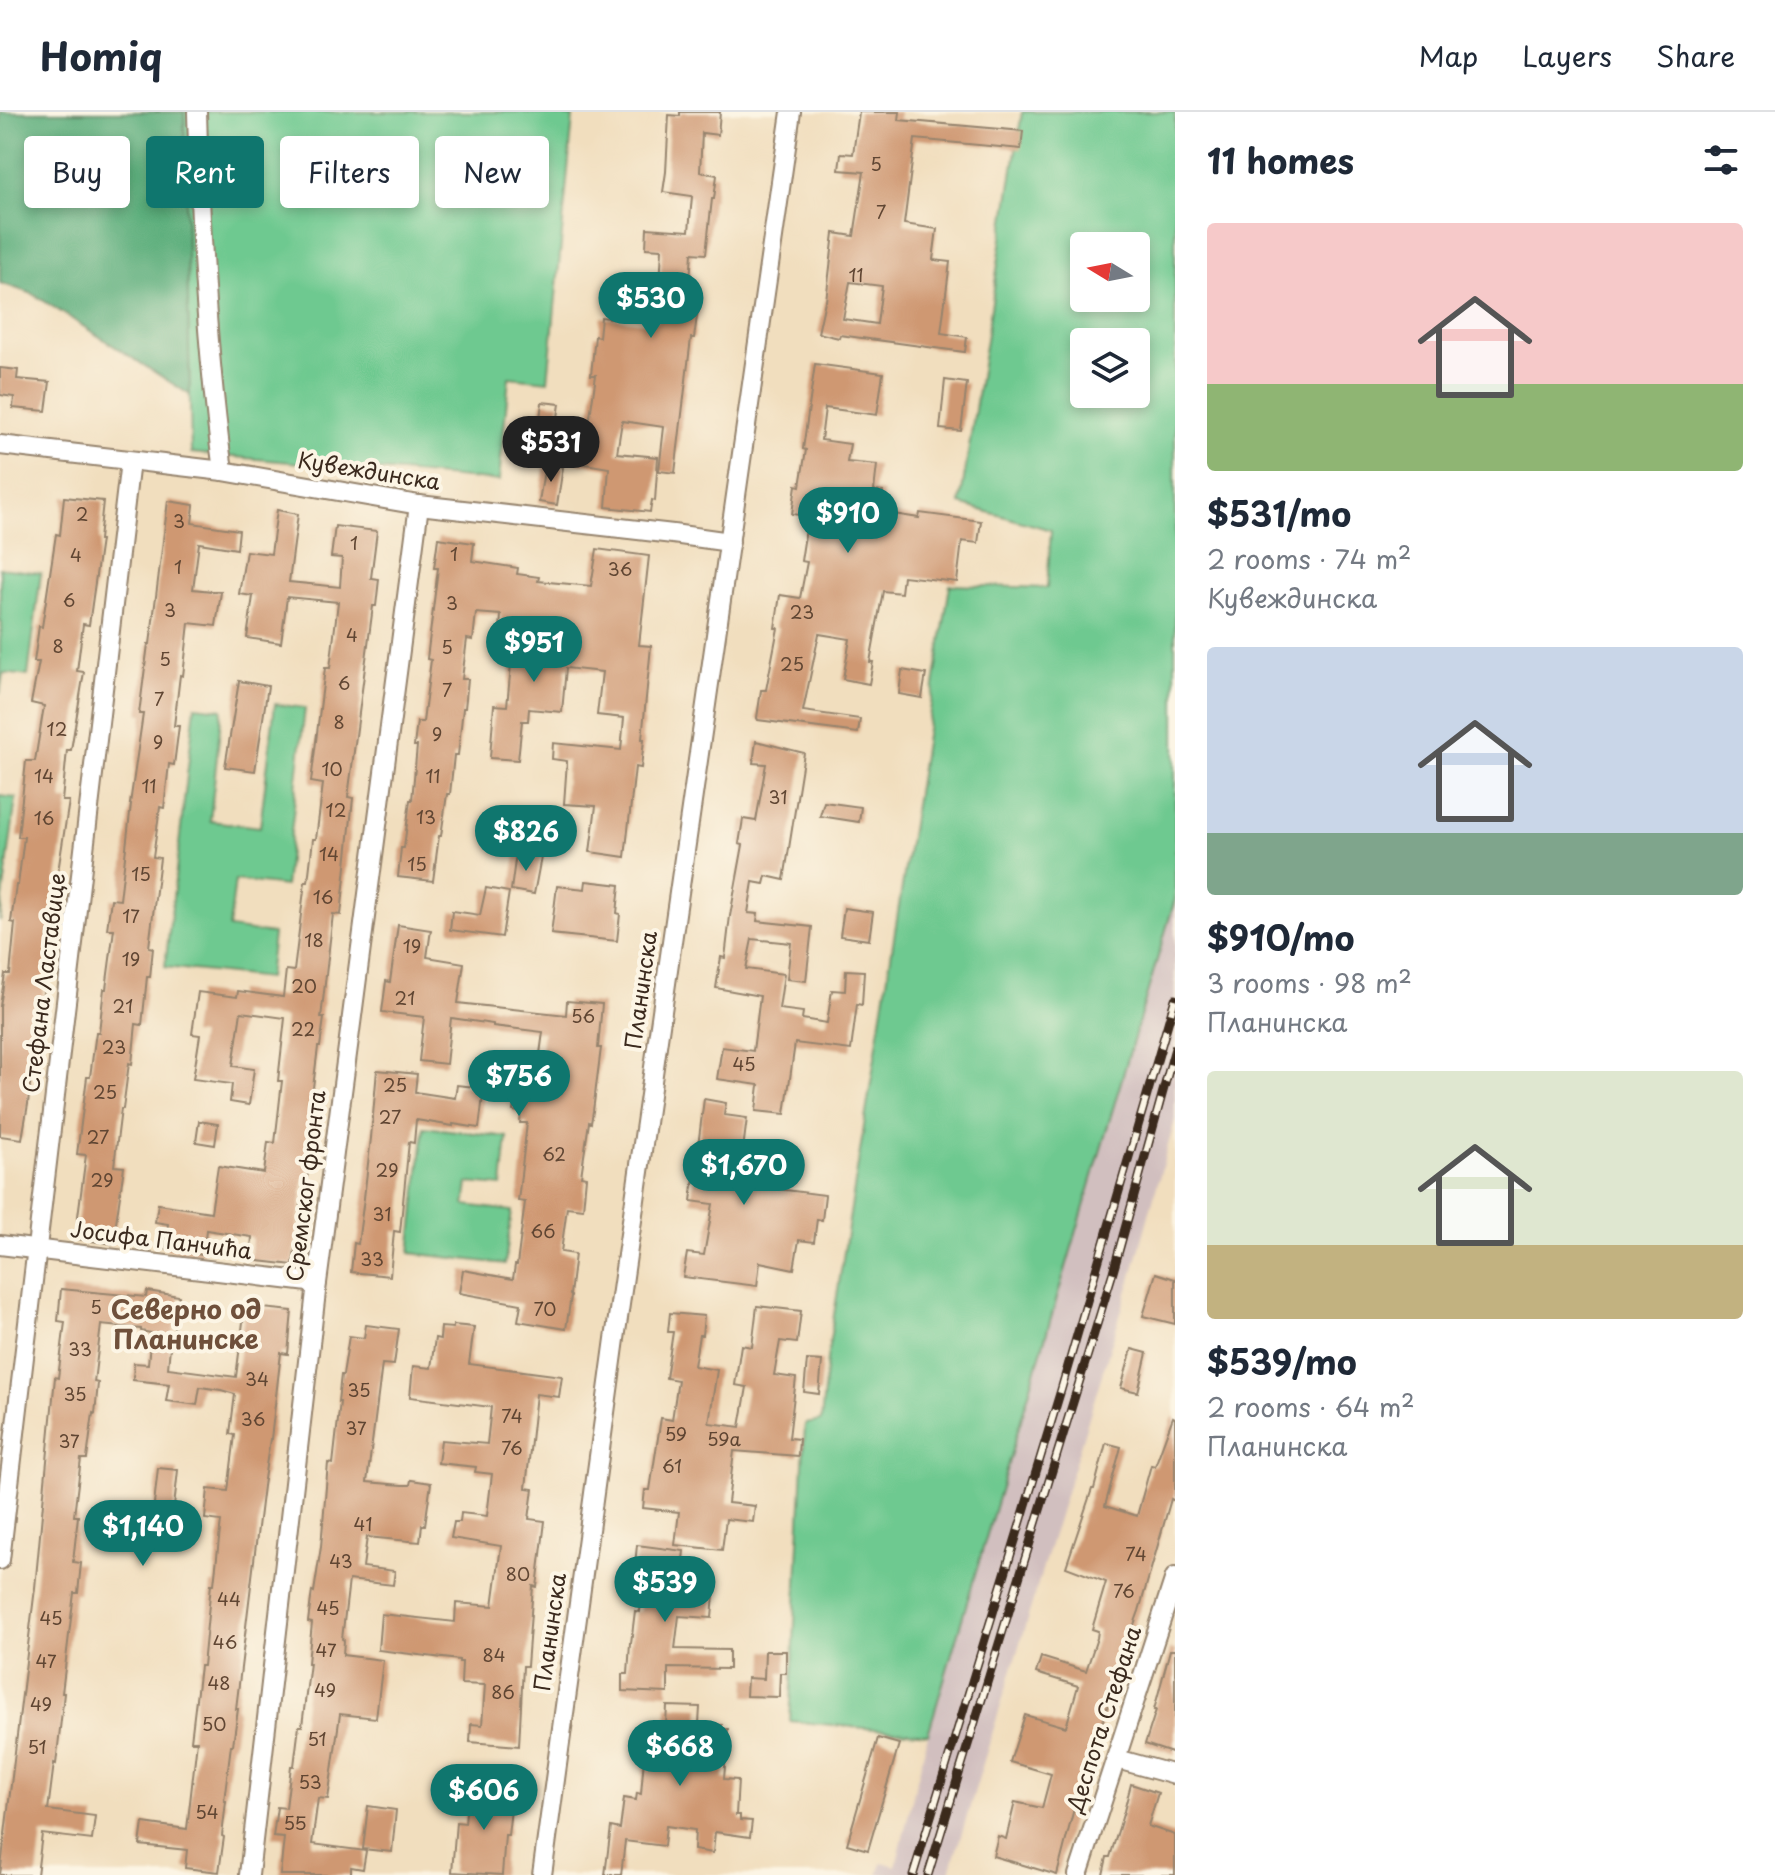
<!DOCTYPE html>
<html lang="en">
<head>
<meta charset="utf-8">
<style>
	:root { --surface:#fff; --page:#f2f2f3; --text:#1f2937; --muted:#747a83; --line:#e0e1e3; --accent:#0f766e }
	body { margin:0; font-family:"Playpen Sans",sans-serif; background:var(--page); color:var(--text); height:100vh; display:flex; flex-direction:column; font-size:30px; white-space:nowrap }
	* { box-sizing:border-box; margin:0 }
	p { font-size:26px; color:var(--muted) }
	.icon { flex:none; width:44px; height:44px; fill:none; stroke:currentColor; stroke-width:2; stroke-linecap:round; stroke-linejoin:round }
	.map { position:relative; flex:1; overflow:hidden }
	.details { display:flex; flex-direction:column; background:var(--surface); width:600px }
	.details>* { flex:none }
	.banner { position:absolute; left:24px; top:24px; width:760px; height:72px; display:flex; gap:16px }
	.needle { width:52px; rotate:280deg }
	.buttons { position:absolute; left:1070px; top:120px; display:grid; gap:16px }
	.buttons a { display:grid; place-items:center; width:80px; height:80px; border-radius:8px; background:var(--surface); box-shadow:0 4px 12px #0003; font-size:40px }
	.price { position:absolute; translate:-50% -68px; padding:0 18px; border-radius:28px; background:var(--accent); color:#fff; font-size:26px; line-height:52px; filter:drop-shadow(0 2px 4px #0008) }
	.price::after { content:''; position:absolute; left:50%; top:48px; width:24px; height:18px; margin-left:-12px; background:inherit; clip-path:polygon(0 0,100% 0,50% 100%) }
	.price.active { background:#222; color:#fff }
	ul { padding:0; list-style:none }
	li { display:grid; align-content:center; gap:16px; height:424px; padding:0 32px }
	li span { display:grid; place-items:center; height:248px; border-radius:8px; color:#555 }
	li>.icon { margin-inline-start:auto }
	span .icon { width:144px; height:144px; fill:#fffc; stroke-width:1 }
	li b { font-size:34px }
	h2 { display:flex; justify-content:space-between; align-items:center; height:96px; padding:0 32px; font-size:34px }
	.chip { padding:0 28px; border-radius:8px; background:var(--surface); box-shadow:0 4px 12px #0003; font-size:28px; line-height:72px }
	.chip.active { background:var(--accent); color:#fff }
	header { display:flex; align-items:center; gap:48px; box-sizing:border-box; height:112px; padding:0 40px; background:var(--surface); border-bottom:2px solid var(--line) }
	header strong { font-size:38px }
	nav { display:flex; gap:44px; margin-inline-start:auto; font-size:28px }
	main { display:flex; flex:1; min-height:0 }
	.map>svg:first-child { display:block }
	.industrial { fill:#d1bfbf }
	.green { fill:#6ec990; stroke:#547a57; stroke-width:2; fill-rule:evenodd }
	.forest { fill:#5aad7a; stroke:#4a6c4c; stroke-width:2 }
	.building { fill:#cf9872; fill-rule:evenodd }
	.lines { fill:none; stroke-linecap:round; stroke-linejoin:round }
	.minor-casing { stroke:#96846e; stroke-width:22 }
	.minor { stroke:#fff; stroke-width:18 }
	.rail-casing { stroke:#3b2a1e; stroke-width:9 }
	.rail { stroke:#fcf5e5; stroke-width:6; stroke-dasharray:18; stroke-linecap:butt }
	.labels { text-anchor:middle; stroke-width:8; stroke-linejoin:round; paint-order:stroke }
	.number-label { font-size:18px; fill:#604633 }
	.street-label { font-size:22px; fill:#3b2a1e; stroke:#fcf5e5 }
	.quarter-label { font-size:26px; font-weight:bold; fill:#6f503b; stroke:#fcf5e5 }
</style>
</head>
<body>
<header>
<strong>Homiq</strong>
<nav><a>Map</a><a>Layers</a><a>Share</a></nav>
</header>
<main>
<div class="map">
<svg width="1175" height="1763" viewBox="0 0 1175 1763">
	<rect width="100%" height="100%" fill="#fcf5e5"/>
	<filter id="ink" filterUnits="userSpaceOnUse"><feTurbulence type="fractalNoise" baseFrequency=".0125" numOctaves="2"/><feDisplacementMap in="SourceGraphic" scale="16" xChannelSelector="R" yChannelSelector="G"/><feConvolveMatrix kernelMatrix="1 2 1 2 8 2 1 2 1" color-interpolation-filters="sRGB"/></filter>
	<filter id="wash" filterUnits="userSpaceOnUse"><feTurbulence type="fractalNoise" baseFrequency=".006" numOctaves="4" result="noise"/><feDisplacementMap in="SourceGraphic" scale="32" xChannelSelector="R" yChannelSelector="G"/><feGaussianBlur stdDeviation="1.8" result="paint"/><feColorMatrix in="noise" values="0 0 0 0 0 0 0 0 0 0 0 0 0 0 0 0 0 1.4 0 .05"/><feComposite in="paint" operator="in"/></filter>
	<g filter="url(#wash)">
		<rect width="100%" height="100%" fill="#f1debe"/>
		<path class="industrial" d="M1175,787V1008L1133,1161L949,1763H878L882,1750L896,1754L928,1622Z"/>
		<g class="green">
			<path d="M184,0H521L573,5L548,269L509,265L499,369L191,341Z"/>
			<path d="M1022,0H1175V787L928,1622L790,1609L805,1312L821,1309L827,1247L950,473L1047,476L1051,418L960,392ZM1084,134H1136V186H1084ZM1084,230H1136V282H1084Z"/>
			<path d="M0,456L41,461L28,564L3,561L0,582V529L2,510L0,509Z"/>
			<path d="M275,592L305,596L285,774L235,768L229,816L273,822L268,866L165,855L195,594L222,597L210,709L260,715Z"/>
			<path d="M0,684L16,686L0,809Z"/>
			<path d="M424,1015L507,1025L502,1074L468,1071L465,1093L512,1099L505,1152L410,1141Z"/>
		</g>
		<path class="forest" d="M0,0H184L190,283L33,182L0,171Z"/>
		<g id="blocks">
			<g class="building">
				<path d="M680,0H720L718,23L702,21L700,60L717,63L714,87H712L706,142L692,141L688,196L698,197L694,226H691L675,361L659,359L664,315L622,309L617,341L658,345L655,389L652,388L650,400L606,395L609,356L562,348L569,310L589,312L596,263H591L595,224L599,225L601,205L648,211L649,208L658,209L662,137L646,136L647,116L689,119L692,84L663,80L666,60L669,3L680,4Z"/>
				<path d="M859,0H900L899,8L1023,19L1021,37L915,27L904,112L937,117L933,148L950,150L941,221L967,225L965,240L840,223L839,226L818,221L825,189H826L834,121L854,124L864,60L839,58L841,41L853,42ZM850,170L882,174L877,212L843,207Z"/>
				<path d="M815,252L883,261L877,303L825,296L821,328L850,332L847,350L877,353L874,379L883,380L881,400L919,406L920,401L981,409L978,431L962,429L957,470L903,464L901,481L883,479L870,550H873L869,572L843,567L850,527L819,522L803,599L860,607L858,621L758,608L757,606L761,578H766L778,516H775L780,483L800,486L807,450L801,449L808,404L792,402L796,373L800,374L806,338L803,337Z"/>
				<path d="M0,256L18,258L17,267L50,270L46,299L13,296L14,285L0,283Z"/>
				<path d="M945,268L967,271L961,319L940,317Z"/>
				<path d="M542,290L560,292L556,319L539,316Z"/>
				<path d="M545,352L563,355L557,393L539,390Z"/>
				<path d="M64,385L103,389L99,428H101L89,513L83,512L77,559L84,560L71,638H67L62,689H69L48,824L46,859L40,904H37L28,992L22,1027L0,1024V894L5,862H10L15,811L11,810L16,773H18L24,725H18L26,649H35L44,594L31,591L39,550H34L39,514L42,515L56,422L60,423Z"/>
				<path d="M168,389L194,393L192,411L239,418L237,437L199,431L193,477L221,480L216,514L189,511L183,564L180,563L174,614H179L174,653L169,652L164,696L160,695L153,745L160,746L149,835L153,836L150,865H147L142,913L136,912L132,952L129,951L123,997H121L114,1054L124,1055L113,1132L75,1127L86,1043L77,1042L87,965H90L96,920H99L104,877H106L114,817H107L111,787L120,788L131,692H130L143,602H139L148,532H150Z"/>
				<path d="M277,398L298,402L289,470L340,475L342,446L331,445L335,414L377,419L371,466L379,467L376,494H373L348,685L353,686L341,803L333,802L321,906H324L320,935H318L311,992L318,993L307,1067L304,1066L293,1153L250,1148L252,1125L206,1118L203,1143L165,1137L168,1112L155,1110L158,1092L211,1100L218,1054L264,1061L268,1030L275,1031L282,969H278L285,906L241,900L233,954L254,957L249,993L230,990L232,972L193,967L200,923L192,922L198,880L237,885L238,879L283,885L286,858L294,859L305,770H308L313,727H316L323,672L311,670L325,556H330L338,490L287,485L281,531L247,526L253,484L239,482L246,439L271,442Z"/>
				<path d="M438,426L474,431L472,449L518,456L517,462L539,465L538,469L591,474L597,437L649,444L639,533L651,534L642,627H644L641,656L635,655L625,745L590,740L596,694L564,692L567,649L552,647L553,631L621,638L624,606L597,603L602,560L566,556L562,600L529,597L528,609H522L518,648L490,646L494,593L507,594L513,532L499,531L501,503L476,501L473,528L467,527L462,567H468L465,596H463L458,643H454L450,682H447L441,724H439L433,769L398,765L401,736H404L410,688H412L417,634H414L417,610H423L431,548L427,547L438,456H434Z"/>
				<path d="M902,558L926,562L922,586L899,582Z"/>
				<path d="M239,569L268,574L255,659L225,655Z"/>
				<path d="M756,629L804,641L784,768L766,764L764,772L753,770L748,801L758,802L757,809L812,815L806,869L787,867L791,831L752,827L746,857L784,862L779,897L803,900L802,907L827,911L832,878L845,879L846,858L864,859L862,893L857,892L851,938L795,931L785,1002L756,999L759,973L717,967L722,935L753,939L760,884L716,876L721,845L725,846L730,804L743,733L739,732L743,707L756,709L766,652L753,651Z"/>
				<path d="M824,690L861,695L859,710L820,704Z"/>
				<path d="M516,741L541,745L534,782L511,778Z"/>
				<path d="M586,769L620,773L617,801L620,802L617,829L551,822L557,774L585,777Z"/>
				<path d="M486,776L509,780L502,825L450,818L452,799L480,803Z"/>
				<path d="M844,796L873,800L869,828L840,824Z"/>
				<path d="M398,813L431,818L427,845L464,851L458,891L566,903L567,889L602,892L598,936H601L593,999L591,1011L589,1010L581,1064L586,1065L583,1097L567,1095L561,1140L575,1142L570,1183L571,1184L566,1217L518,1209L521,1192L459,1181L463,1158L513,1167L515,1153H517L525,1090L518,1089L527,1011H520L521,1000L513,999L519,962L537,964L543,920L493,914V912L451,906L446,952L419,949L424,905L382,900L386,869L390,870Z"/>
				<path d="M377,958L417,962L415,980L455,986L457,973L484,976L479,1016L453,1012V1014L416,1008L414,1031L409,1030L400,1120L394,1119L390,1164L351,1160L354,1131L358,1132L364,1086L371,1026Z"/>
				<path d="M704,987L726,991L724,1003L747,1006L741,1053L780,1059L777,1077L825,1083L822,1108L817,1107L814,1130L799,1128L794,1157L760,1150L757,1174L683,1165L687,1141L704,1143L713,1092L691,1089Z"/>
				<path d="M199,1009L218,1012L215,1033L196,1030Z"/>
				<path d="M1156,1161L1175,1167V1212L1143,1204Z"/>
				<path d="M61,1177L146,1185L147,1179L179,1184L173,1224H171L168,1256L236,1265L244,1202L261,1204L263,1196L292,1199L288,1242L281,1241L271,1327H270L263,1374L236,1597H238L233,1633H231L224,1689H226L222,1724L224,1725L219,1760L185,1756L187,1738L140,1733L143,1711L187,1717L197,1629H191L200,1554H203L211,1472H214L221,1409L205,1407L208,1377L228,1379L235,1323L230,1322L235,1282L221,1278L200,1275L197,1293L166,1289L169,1272L133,1268L134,1251L148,1252L151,1221L141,1219V1217L101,1213L94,1270L98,1271L95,1302L93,1301L87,1347H81L74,1404H78L73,1450L81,1451L78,1481H74L62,1581H64L56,1652L54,1651L48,1698L95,1704L92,1728L42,1722L37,1763H0L35,1476L52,1296L55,1265L58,1266L65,1210L58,1209Z"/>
				<path d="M757,1194L801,1199L797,1231L780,1229L774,1263L796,1266L789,1326L799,1327L798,1344L734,1339L728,1391L755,1394L753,1410L726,1407L722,1438L675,1433L679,1400L643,1396L645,1378H650L661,1306L672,1308L678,1268L666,1266L673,1220H668L670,1201L704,1204L702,1223H699L694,1254L717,1258L709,1311L740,1315L747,1275L735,1273L741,1233L752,1235Z"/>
				<path d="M366,1213L399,1217L394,1253L382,1252L367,1370L402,1373H410L411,1368L431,1371L425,1413H422L420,1430L367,1425L363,1455L395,1459L393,1473L349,1468L342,1527L344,1528L343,1543L383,1548L376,1606L340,1602L328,1687L318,1686L312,1732L366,1739L363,1757L351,1755V1763H280L284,1726L273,1725L277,1695L286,1696L291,1654H294L299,1614H302L310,1551H308L312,1511L308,1510L312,1479L314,1480L321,1435L328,1351L333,1352L340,1290H338L341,1263H343L349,1224L364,1226Z"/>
				<path d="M453,1213L474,1215L469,1252L562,1264L559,1285L536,1282L526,1376L533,1377L529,1407L545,1409L537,1475L533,1474L527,1554H523L519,1634L470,1630L471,1612L482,1613L485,1573L461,1572L462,1550H459V1548L378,1538L381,1502L455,1510L456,1491L493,1494L501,1434L451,1426L454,1410H460L461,1401L487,1404L492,1362L475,1360L476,1355L438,1351L441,1328L487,1332L491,1295L410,1285L413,1254L431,1256L435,1226L440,1227L441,1215L453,1216Z"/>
				<path d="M1132,1237L1147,1241L1138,1280L1121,1276Z"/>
				<path d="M807,1248L822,1249L819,1282L804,1280Z"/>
				<path d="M1173,1305L1175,1306V1389L1171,1387L1139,1499L1123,1543L1082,1678L1079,1677L1057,1763L993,1744L998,1724L1006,1727L1015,1690L1042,1696L1051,1662L1010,1650L1025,1603L1066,1615L1078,1574L1036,1561L1041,1545L1086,1559L1097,1526L1098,1519L1092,1517L1106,1470L1066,1455L1092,1377H1094L1106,1331L1121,1335L1105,1394L1137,1404L1151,1353L1155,1354Z"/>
				<path d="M158,1356L178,1358L173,1404L153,1401Z"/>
				<path d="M637,1433L684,1439L680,1472L684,1473L683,1480L714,1483L712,1506L679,1504L675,1537L729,1538V1557L668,1556V1581L622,1579V1562H628L630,1531H631L635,1499L640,1500L643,1464L634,1463Z"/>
				<path d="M1170,1538H1175V1642L1145,1632L1156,1598H1154Z"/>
				<path d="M765,1539H786V1561H780L779,1585L746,1584L747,1566L764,1567Z"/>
				<path d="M667,1594L700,1595L699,1612L722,1613V1617H728L724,1667L738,1668L736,1703H740V1708L752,1709L750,1725L715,1720L713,1741L694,1738L695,1718L666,1714L664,1734L625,1729L621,1763H605L611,1715L620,1717L624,1686L636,1688L637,1681L641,1682L647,1611L666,1613Z"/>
				<path d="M878,1626L899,1632L868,1738L847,1732Z"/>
				<path d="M494,1670L514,1672L508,1723H505L502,1763L452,1760L456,1710L465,1711L468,1679L493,1682Z"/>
				<path d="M1131,1672L1158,1681L1148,1714L1175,1723V1763H1103L1107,1745H1110L1124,1699Z"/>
				<path d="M368,1694L396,1698L392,1740L363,1737Z"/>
			</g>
		</g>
	</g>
	<g filter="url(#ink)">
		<use href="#blocks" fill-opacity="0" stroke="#96846e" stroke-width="2"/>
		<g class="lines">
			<defs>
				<g id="minor">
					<path d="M197,0C200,120 207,240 223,359"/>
					<path d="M0,333L223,359L419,393L673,422L730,430"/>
					<path d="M0,1133L317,1171"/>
					<path d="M0,1448L130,349"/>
					<path d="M1117,1647L1175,1663"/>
					<path d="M249,1763L317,1171L419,393"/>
					<path d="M542,1763L615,1227L791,0"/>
					<path d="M1078,1763L1175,1465"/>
				</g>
			</defs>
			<use href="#minor" class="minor-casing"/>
			<use href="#minor" class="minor"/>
			<defs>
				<g id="rail">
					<path d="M913,1763L1061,1278L1175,887"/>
					<path d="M928,1763L1113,1160L1175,936"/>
				</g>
			</defs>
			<use href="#rail" class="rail-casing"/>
			<use href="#rail" class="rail"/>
		</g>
	</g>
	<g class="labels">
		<g class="number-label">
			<text x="876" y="59">5</text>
			<text x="881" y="107">7</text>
			<text x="856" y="170">11</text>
			<text x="82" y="409">2</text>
			<text x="179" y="416">3</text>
			<text x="354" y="438">1</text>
			<text x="454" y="449">1</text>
			<text x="76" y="450">4</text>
			<text x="178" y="462">1</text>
			<text x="620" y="464">36</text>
			<text x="69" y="495">6</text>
			<text x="452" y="498">3</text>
			<text x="170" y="505">3</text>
			<text x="802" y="507">23</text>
			<text x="352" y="530">4</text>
			<text x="58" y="541">8</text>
			<text x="447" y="542">5</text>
			<text x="165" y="554">5</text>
			<text x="792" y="559">25</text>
			<text x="344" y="578">6</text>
			<text x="447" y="585">7</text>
			<text x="159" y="594">7</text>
			<text x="339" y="617">8</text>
			<text x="57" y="624">12</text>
			<text x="437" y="629">9</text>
			<text x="158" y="637">9</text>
			<text x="332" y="664">10</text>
			<text x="44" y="671">14</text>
			<text x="433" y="671">11</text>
			<text x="149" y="681">11</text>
			<text x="778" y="692">31</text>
			<text x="336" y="705">12</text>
			<text x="426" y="712">13</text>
			<text x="44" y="713">16</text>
			<text x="329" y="749">14</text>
			<text x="417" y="759">15</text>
			<text x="141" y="769">15</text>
			<text x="323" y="792">16</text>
			<text x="131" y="811">17</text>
			<text x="314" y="835">18</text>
			<text x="412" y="841">19</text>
			<text x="131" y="854">19</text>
			<text x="304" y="881">20</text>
			<text x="405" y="893">21</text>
			<text x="123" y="901">21</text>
			<text x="583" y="911">56</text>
			<text x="303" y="924">22</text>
			<text x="114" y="942">23</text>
			<text x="744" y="959">45</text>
			<text x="395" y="980">25</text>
			<text x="105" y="987">25</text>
			<text x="390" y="1012">27</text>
			<text x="98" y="1032">27</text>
			<text x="554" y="1049">62</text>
			<text x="387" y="1065">29</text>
			<text x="102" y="1075">29</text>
			<text x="382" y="1109">31</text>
			<text x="543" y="1126">66</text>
			<text x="372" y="1154">33</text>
			<text x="96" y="1202">5</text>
			<text x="545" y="1204">70</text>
			<text x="80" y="1244">33</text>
			<text x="257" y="1274">34</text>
			<text x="359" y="1285">35</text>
			<text x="75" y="1289">35</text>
			<text x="512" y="1311">74</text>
			<text x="253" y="1314">36</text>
			<text x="356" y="1323">37</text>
			<text x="676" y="1329">59</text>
			<text x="724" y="1334">59a</text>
			<text x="69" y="1336">37</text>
			<text x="512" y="1343">76</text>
			<text x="672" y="1361">61</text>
			<text x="363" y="1419">41</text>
			<text x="1136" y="1449">74</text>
			<text x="341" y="1456">43</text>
			<text x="518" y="1469">80</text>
			<text x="1124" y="1486">76</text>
			<text x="229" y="1494">44</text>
			<text x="328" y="1503">45</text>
			<text x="51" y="1513">45</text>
			<text x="225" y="1537">46</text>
			<text x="326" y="1545">47</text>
			<text x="494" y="1550">84</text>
			<text x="46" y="1556">47</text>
			<text x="219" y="1578">48</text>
			<text x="325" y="1585">49</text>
			<text x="503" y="1587">86</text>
			<text x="41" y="1599">49</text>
			<text x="214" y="1619">50</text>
			<text x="317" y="1634">51</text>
			<text x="37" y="1642">51</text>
			<text x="310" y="1677">53</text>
			<text x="207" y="1707">54</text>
			<text x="295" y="1718">55</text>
		</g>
		<g class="street-label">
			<text transform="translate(369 359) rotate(9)" y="8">Кувеждинска</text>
			<text transform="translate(44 871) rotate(-83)" y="8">Стефана Ластавице</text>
			<text transform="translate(641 878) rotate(-82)" y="8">Планинска</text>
			<text transform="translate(306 1074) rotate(-83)" y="8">Сремског фронта</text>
			<text transform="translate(161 1128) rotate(7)" y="8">Јосифа Панчића</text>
			<text transform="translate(550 1520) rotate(-82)" y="8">Планинска</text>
			<text transform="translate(1104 1607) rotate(-72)" y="8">Деспота Стефана</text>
		</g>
		<g class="quarter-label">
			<text x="186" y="1207">Северно од<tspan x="186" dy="30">Планинске</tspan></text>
		</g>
	</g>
</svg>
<div class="buttons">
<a><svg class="needle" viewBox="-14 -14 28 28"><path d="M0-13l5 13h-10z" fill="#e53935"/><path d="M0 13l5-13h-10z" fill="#747a83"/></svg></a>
<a><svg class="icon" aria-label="layers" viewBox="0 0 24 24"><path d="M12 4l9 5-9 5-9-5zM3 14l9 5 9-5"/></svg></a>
</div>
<b class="price" style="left:651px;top:228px">$530</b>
<b class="price active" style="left:551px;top:372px">$531</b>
<b class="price" style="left:848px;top:443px">$910</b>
<b class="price" style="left:534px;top:572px">$951</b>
<b class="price" style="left:526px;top:761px">$826</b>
<b class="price" style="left:519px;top:1006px">$756</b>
<b class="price" style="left:744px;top:1095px">$1,670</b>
<b class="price" style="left:143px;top:1456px">$1,140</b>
<b class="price" style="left:665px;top:1512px">$539</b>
<b class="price" style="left:680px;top:1676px">$668</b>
<b class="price" style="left:484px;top:1720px">$606</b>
<div class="banner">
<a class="chip">Buy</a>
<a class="chip active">Rent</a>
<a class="chip">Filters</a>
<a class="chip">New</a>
</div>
</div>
<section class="details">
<h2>11 homes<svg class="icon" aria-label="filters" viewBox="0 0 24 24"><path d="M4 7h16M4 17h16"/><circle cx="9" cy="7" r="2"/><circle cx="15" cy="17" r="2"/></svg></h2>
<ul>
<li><span style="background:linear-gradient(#f6c9c9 65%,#8fb573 0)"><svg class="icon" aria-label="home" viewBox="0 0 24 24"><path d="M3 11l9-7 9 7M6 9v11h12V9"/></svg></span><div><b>$531/mo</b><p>2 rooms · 74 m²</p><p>Кувеждинска</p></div></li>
<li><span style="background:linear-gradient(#c9d6e8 75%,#7fa58c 0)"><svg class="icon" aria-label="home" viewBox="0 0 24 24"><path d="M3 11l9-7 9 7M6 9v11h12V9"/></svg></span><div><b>$910/mo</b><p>3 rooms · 98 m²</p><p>Планинска</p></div></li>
<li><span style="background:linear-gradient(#dfe7d0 70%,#c2b280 0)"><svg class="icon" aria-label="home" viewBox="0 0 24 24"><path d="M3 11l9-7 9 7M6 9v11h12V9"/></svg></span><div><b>$539/mo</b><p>2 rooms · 64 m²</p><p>Планинска</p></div></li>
</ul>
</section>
</main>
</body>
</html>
